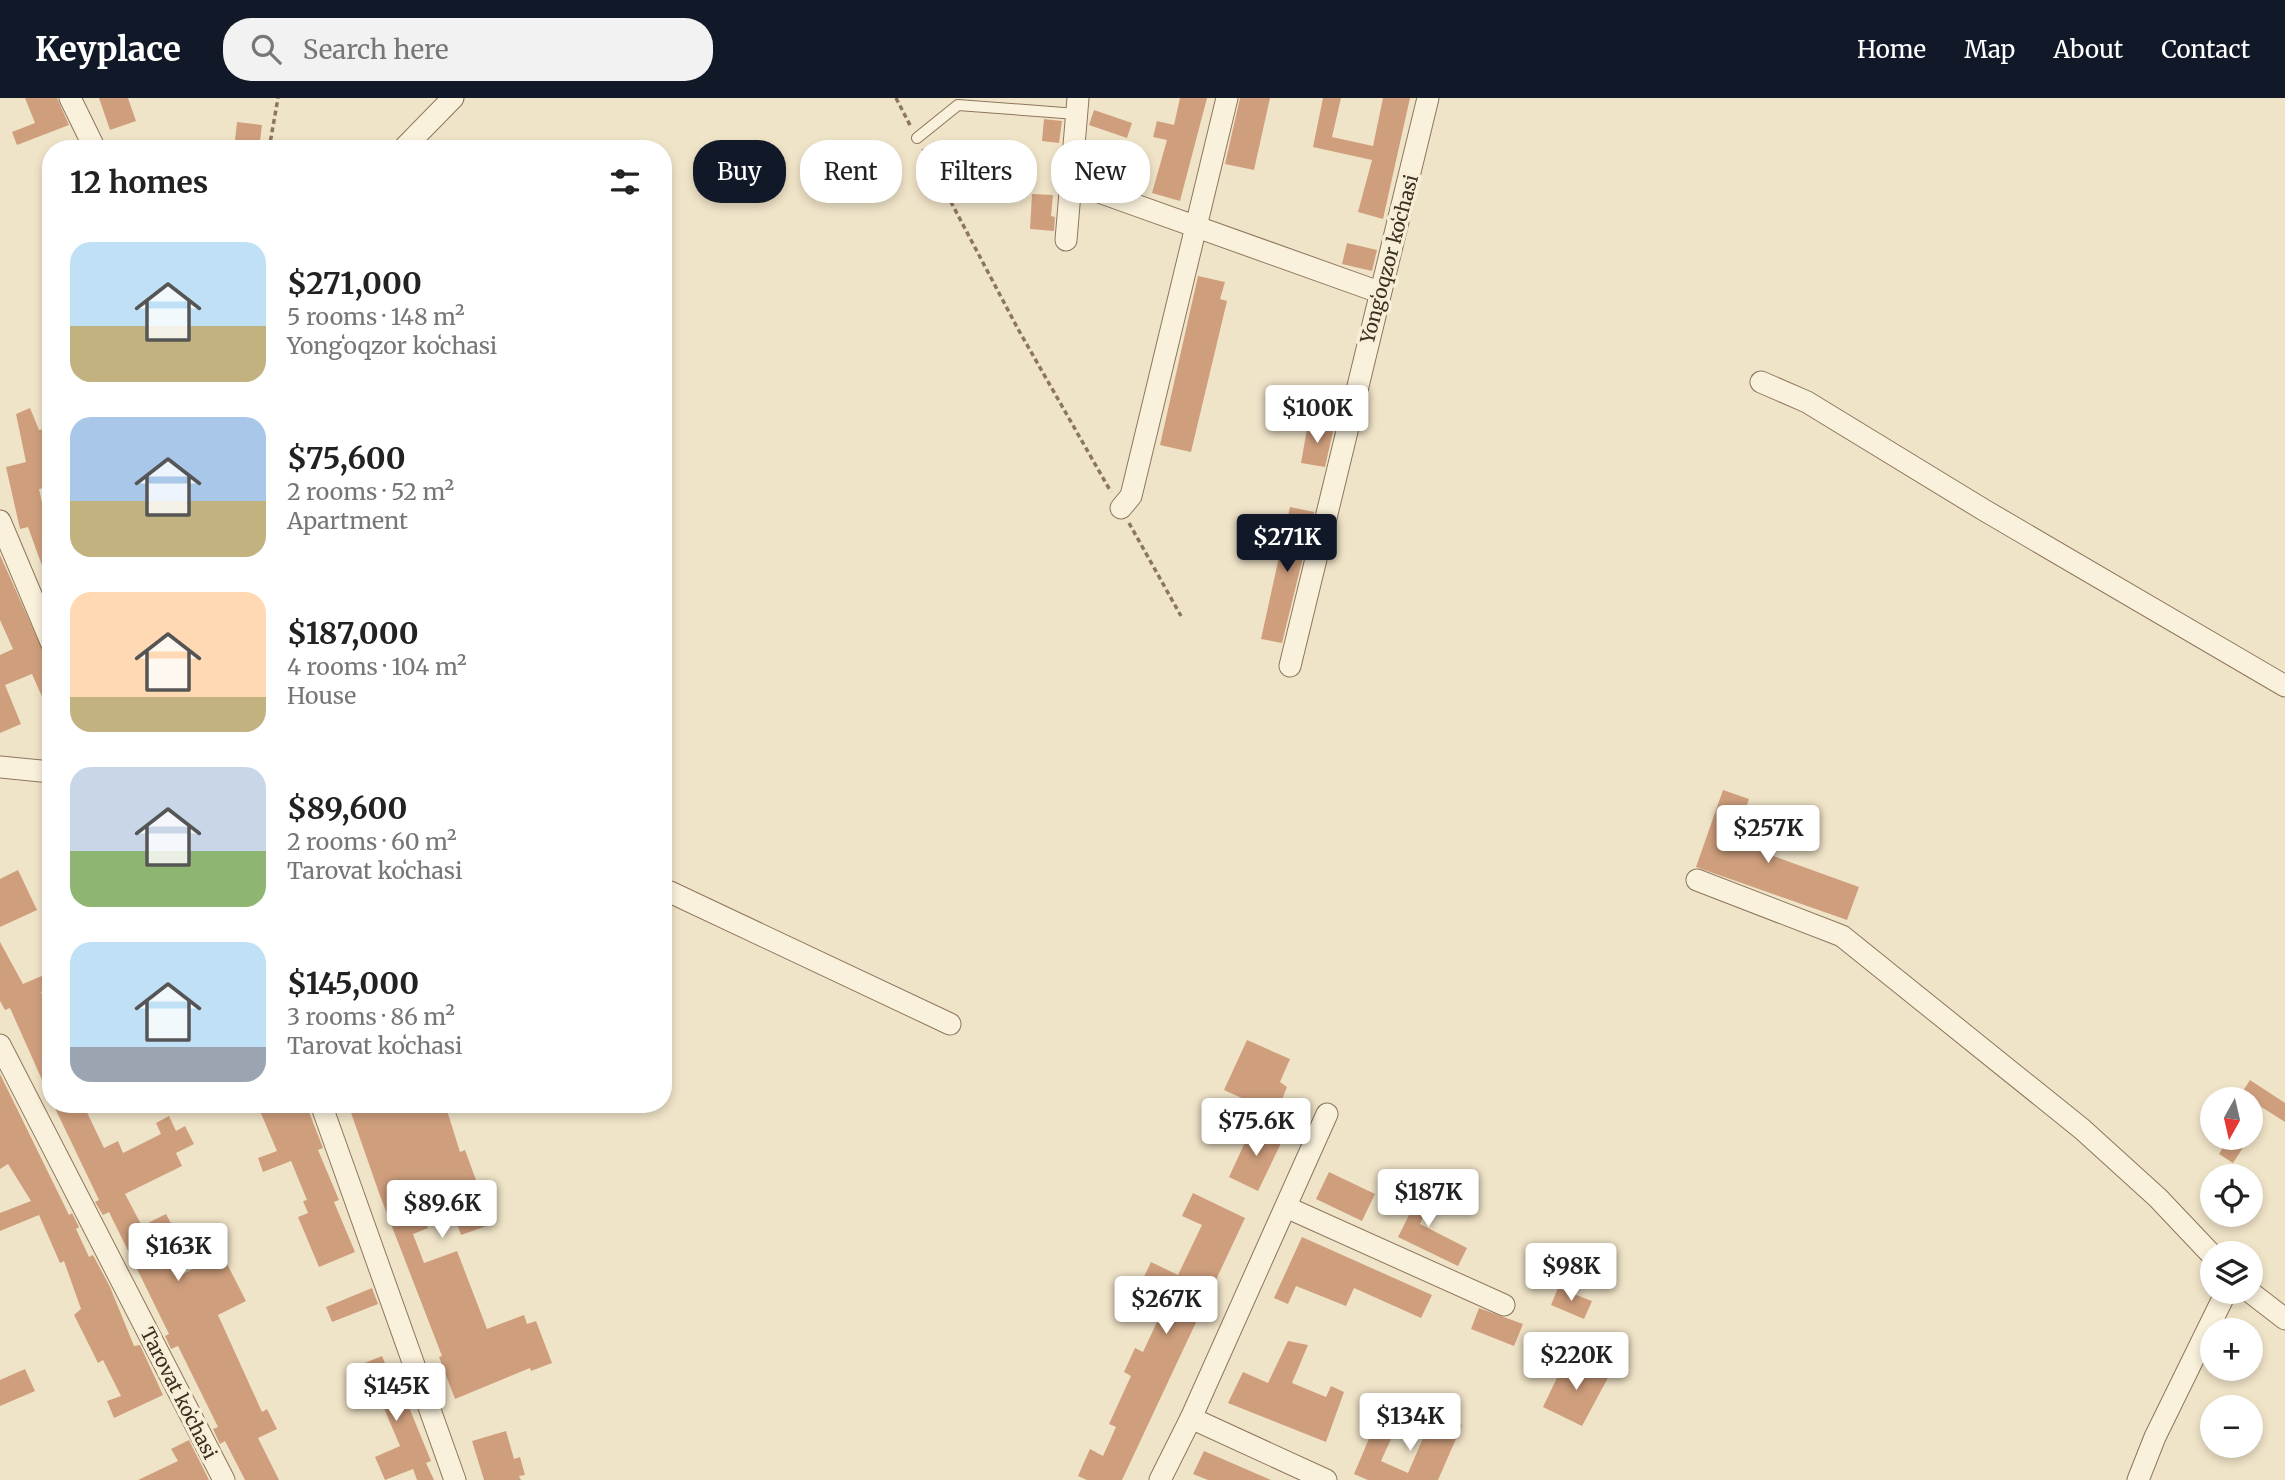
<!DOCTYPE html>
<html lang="en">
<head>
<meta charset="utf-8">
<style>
	:root { --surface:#fff; --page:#f2f2f2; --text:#222; --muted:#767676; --accent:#111827 }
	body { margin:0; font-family:Merriweather,serif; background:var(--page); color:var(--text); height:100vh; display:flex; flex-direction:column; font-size:26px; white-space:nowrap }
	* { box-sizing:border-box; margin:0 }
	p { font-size:23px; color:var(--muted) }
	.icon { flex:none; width:38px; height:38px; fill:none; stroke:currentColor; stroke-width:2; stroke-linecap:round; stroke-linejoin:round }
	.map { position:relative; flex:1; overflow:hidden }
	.drawer { position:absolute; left:42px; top:42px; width:630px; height:973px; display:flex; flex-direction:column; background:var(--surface); border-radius:28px; box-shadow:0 4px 10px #0003 }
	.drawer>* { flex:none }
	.banner { position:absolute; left:693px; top:42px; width:665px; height:63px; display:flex; gap:14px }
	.needle { width:46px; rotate:188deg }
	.fabs { position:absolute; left:2200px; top:989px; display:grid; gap:14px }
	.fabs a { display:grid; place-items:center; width:63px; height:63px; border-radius:50%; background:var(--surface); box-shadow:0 4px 10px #0003; font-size:35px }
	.price { position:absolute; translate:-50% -60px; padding:0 16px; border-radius:7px; background:#fff; color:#222; font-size:23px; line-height:46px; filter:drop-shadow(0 2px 4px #0008) }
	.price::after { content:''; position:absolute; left:50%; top:42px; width:21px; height:16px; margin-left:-10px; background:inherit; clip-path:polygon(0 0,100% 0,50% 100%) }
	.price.selected { background:var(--accent); color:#fff }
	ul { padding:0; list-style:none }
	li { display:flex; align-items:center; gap:21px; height:175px; padding:0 28px }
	li span { display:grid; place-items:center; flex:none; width:196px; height:140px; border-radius:21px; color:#555 }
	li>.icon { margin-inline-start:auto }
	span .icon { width:84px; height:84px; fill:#fffc; stroke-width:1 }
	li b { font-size:30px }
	h2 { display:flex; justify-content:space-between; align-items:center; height:84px; padding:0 28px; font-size:30px }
	.chip { padding:0 24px; border-radius:28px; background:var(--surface); box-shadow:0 4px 10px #0003; font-size:24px; line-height:63px }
	.chip.selected { background:var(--accent); color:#fff }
	header { display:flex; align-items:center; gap:42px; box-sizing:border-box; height:98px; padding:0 35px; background:var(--accent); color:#fff }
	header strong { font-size:33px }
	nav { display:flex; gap:38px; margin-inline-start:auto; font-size:24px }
	.search { width:490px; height:63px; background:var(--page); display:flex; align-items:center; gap:18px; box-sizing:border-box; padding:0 24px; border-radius:28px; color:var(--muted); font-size:26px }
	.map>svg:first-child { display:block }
	.building { fill:#cf9f7d }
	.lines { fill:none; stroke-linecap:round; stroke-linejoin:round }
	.lane-casing { stroke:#8d765c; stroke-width:12 }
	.street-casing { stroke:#8d765c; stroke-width:23 }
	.path { stroke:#8d765c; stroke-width:3.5; stroke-dasharray:5 3.5; stroke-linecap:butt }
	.lane { stroke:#faf1dc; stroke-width:10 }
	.street { stroke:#faf1dc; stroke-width:21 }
	.labels { text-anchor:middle; stroke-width:7; stroke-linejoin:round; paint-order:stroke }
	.street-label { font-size:19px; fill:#3d2e20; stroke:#f7eed8 }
</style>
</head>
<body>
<header>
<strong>Keyplace</strong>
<div class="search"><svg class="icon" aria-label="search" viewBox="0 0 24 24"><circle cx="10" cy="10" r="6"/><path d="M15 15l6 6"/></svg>Search here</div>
<nav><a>Home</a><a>Map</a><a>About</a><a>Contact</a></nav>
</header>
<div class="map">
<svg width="2285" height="1382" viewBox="0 0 2285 1382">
	<rect width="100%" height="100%" fill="#f0e4c8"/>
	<g class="building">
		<path d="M25,0H57L69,27L17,47L12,34L35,25Z"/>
		<path d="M99,0H128L136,23L110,32Z"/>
		<path d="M1180,0H1207L1180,103L1152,95L1167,42L1153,39L1157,23L1174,27Z"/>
		<path d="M1240,0H1270L1254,72L1225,66Z"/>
		<path d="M1323,0H1341L1332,39L1373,48L1383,0H1410L1383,121L1358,114L1372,62L1313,49Z"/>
		<path d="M1094,12L1132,25L1127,40L1089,27Z"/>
		<path d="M1044,21L1062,23L1059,45L1042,43Z"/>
		<path d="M237,24L262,27L259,51H234Z"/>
		<path d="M1032,96L1053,97L1051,118L1055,119L1054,133L1030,131Z"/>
		<path d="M1347,145L1377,152L1372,173L1342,166Z"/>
		<path d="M1198,178L1225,184L1220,201L1227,203L1191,354L1160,347Z"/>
		<path d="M30,310L39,332L51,330V388L39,391L47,427L51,426L49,487L28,429L20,431L6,369L26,364L16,316Z"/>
		<path d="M1308,325L1334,329L1325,369L1301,365Z"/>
		<path d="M1290,409L1314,414L1282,545L1261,541Z"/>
		<path d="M0,457L51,571V619L32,576L5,587L21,626L0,635V557L13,551L0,522Z"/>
		<path d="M1723,692L1749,701L1741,725L1752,729L1745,748L1859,789L1847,822L1696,769Z"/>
		<path d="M18,772L37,812L0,829V781Z"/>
		<path d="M0,844L23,886L51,874V889L41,894L51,916V1002L10,910L5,912L0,903Z"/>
		<path d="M1247,942L1290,961L1280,984L1287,989L1281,1004L1272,1001L1266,1011L1224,992Z"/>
		<path d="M0,976L69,1117L72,1115L79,1129L76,1131L89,1159L93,1157L110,1189L134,1248L140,1247L163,1297L114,1320L107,1303L121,1298L103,1262L98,1265L74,1217L81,1211L64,1163L60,1165L39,1117L0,1133V1115L31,1103L8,1066L0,1071Z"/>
		<path d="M2250,982L2285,1005V1024L2241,996Z"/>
		<path d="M53,1006H83L104,1050L118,1043L123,1055L161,1036L156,1025L169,1018L176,1033L185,1028L194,1046L176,1055L182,1068L125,1096L142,1128L166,1116L173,1129L162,1134L183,1176L222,1156L246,1203L218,1217L262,1314L267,1311L277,1331L258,1340L279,1382H245L225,1343L220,1346L213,1331L218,1329L178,1248L171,1251L165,1238L169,1236L109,1114L103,1117L95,1104L99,1102Z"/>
		<path d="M257,1006H306L323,1050L318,1052L339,1102L334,1104L355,1154L319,1169L298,1119L308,1115L303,1103L307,1102L291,1063L263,1074L258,1060L277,1053Z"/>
		<path d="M348,1006H445L460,1054L465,1052L492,1126L461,1137L450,1105L423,1115L428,1130L413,1136L424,1165L457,1153L487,1231L524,1217L527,1226L536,1223L552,1265L531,1273L530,1270L455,1301L439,1259L442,1258L379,1095Z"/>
		<path d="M1253,1027L1283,1041L1258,1093L1229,1079Z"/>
		<path d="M2229,1040L2246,1045L2233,1065L2219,1056Z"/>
		<path d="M1329,1074L1375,1096L1362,1123L1316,1101Z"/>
		<path d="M1428,1083L1437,1088L1420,1126L1467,1150L1458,1168L1398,1139L1414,1107L1405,1103L1412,1090L1421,1095Z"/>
		<path d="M1193,1095L1245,1120L1122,1382H1087L1078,1378L1090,1351L1103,1358L1116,1329L1109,1326L1131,1278L1124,1274L1135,1250L1143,1254L1157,1224L1163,1227L1177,1199L1142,1183L1151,1164L1178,1177L1202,1127L1182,1118Z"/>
		<path d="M1302,1139L1432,1197L1421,1220L1354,1190L1346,1208L1296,1188L1288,1206L1274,1200Z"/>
		<path d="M372,1190L378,1206L332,1224L326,1209Z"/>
		<path d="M1558,1190L1592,1203L1584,1221L1551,1207Z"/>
		<path d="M1479,1210L1523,1226L1514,1248L1471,1231Z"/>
		<path d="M1288,1243L1308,1247L1292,1285L1326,1299L1331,1288L1344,1294L1326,1344L1228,1305L1243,1274L1268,1285Z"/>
		<path d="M382,1258L392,1282L397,1280L431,1363L426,1365L434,1382H417L413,1371L385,1382L375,1359L400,1348L375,1289L362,1294L352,1270Z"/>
		<path d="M1566,1261L1594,1274L1596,1270L1610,1276L1582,1328L1543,1309Z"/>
		<path d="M25,1271L35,1293L0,1308V1282Z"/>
		<path d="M1434,1315L1462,1327L1438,1382H1368L1354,1376L1377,1322L1396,1330L1381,1363L1408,1375Z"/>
		<path d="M506,1333L514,1361L520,1359L525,1377L519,1378L521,1382H484L472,1343Z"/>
		<path d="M189,1342L209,1382H138L178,1363L171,1351Z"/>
		<path d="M1204,1353L1271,1382H1208L1193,1376Z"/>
	</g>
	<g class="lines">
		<defs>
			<path id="lane" d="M917,40L958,7L1077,16"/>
			<g id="street">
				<path d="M70,0L95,51"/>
				<path d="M403,51L453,0"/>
				<path d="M1071,84L1379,194"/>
				<path d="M1066,142L1078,0"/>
				<path d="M1761,284L1807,304L1984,412L2285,588"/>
				<path d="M1121,410L1131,398L1227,0"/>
				<path d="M0,423L51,544"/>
				<path d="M1290,568L1428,0"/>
				<path d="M0,669L51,674"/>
				<path d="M1697,782L1842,838L2082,1031L2158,1100L2212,1157"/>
				<path d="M663,794H670L950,926"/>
				<path d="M0,947L224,1382"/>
				<path d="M321,1006L455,1382"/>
				<path d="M1286,1109L1504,1207"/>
				<path d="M2250,1194L2285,1221"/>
				<path d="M1191,1320L1326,1382"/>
				<path d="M1160,1382L1191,1320L1327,1016"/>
				<path d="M2138,1382L2155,1339L2226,1194"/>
			</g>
		</defs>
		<use href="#lane" class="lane-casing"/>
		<use href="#street" class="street-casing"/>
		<g class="path">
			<path d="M896,0L911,29"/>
			<path d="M269,51L278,0"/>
			<path d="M923,51L1018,231L1111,394"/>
			<path d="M1129,425L1181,518"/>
		</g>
		<use href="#lane" class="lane"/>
		<use href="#street" class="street"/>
	</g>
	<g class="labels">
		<g class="street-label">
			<text transform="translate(1389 161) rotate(-75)" y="7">Yongʻoqzor koʻchasi</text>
			<text transform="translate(179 1295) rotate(63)" y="7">Tarovat koʻchasi</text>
		</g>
	</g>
</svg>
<div class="fabs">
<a><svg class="needle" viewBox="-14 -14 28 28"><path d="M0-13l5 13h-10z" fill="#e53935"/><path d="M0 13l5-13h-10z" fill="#767676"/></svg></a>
<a><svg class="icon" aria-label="locate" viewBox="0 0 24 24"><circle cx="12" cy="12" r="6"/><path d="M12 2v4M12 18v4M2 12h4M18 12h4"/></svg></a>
<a><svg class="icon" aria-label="layers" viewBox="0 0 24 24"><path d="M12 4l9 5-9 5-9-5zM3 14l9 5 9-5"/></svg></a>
<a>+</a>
<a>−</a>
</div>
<b class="price" style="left:1317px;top:347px">$100K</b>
<b class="price selected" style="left:1287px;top:476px">$271K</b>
<b class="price" style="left:1768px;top:767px">$257K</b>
<b class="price" style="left:1256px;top:1060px">$75.6K</b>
<b class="price" style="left:1428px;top:1131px">$187K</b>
<b class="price" style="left:442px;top:1142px">$89.6K</b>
<b class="price" style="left:178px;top:1185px">$163K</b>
<b class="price" style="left:1571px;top:1205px">$98K</b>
<b class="price" style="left:1166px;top:1238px">$267K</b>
<b class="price" style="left:1576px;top:1294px">$220K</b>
<b class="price" style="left:396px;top:1325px">$145K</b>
<b class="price" style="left:1410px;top:1355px">$134K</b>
<div class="banner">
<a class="chip selected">Buy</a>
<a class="chip">Rent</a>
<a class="chip">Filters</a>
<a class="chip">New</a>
</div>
<section class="drawer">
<h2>12 homes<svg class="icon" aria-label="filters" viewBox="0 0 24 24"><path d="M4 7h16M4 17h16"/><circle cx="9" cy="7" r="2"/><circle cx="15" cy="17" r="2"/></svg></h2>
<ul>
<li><span style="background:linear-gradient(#bfe0f5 60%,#c2b280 0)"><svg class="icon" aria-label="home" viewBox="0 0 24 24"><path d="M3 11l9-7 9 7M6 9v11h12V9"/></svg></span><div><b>$271,000</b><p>5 rooms · 148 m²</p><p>Yongʻoqzor koʻchasi</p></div></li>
<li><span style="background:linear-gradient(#a9c7e8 60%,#c2b280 0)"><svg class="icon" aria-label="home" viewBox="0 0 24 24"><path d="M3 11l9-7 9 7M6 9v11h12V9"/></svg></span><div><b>$75,600</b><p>2 rooms · 52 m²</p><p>Apartment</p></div></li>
<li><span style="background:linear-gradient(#ffd9b3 75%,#c2b280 0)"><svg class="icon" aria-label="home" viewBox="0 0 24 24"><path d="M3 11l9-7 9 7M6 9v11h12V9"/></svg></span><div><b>$187,000</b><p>4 rooms · 104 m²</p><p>House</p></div></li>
<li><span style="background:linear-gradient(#c9d6e8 60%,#8fb573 0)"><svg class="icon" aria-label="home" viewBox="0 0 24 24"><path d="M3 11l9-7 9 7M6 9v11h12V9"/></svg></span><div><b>$89,600</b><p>2 rooms · 60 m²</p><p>Tarovat koʻchasi</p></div></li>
<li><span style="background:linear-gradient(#bfe0f5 75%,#9aa5b1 0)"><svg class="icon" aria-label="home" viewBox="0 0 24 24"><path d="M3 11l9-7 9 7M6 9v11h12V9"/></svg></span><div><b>$145,000</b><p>3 rooms · 86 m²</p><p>Tarovat koʻchasi</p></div></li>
</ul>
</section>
</div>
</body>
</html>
